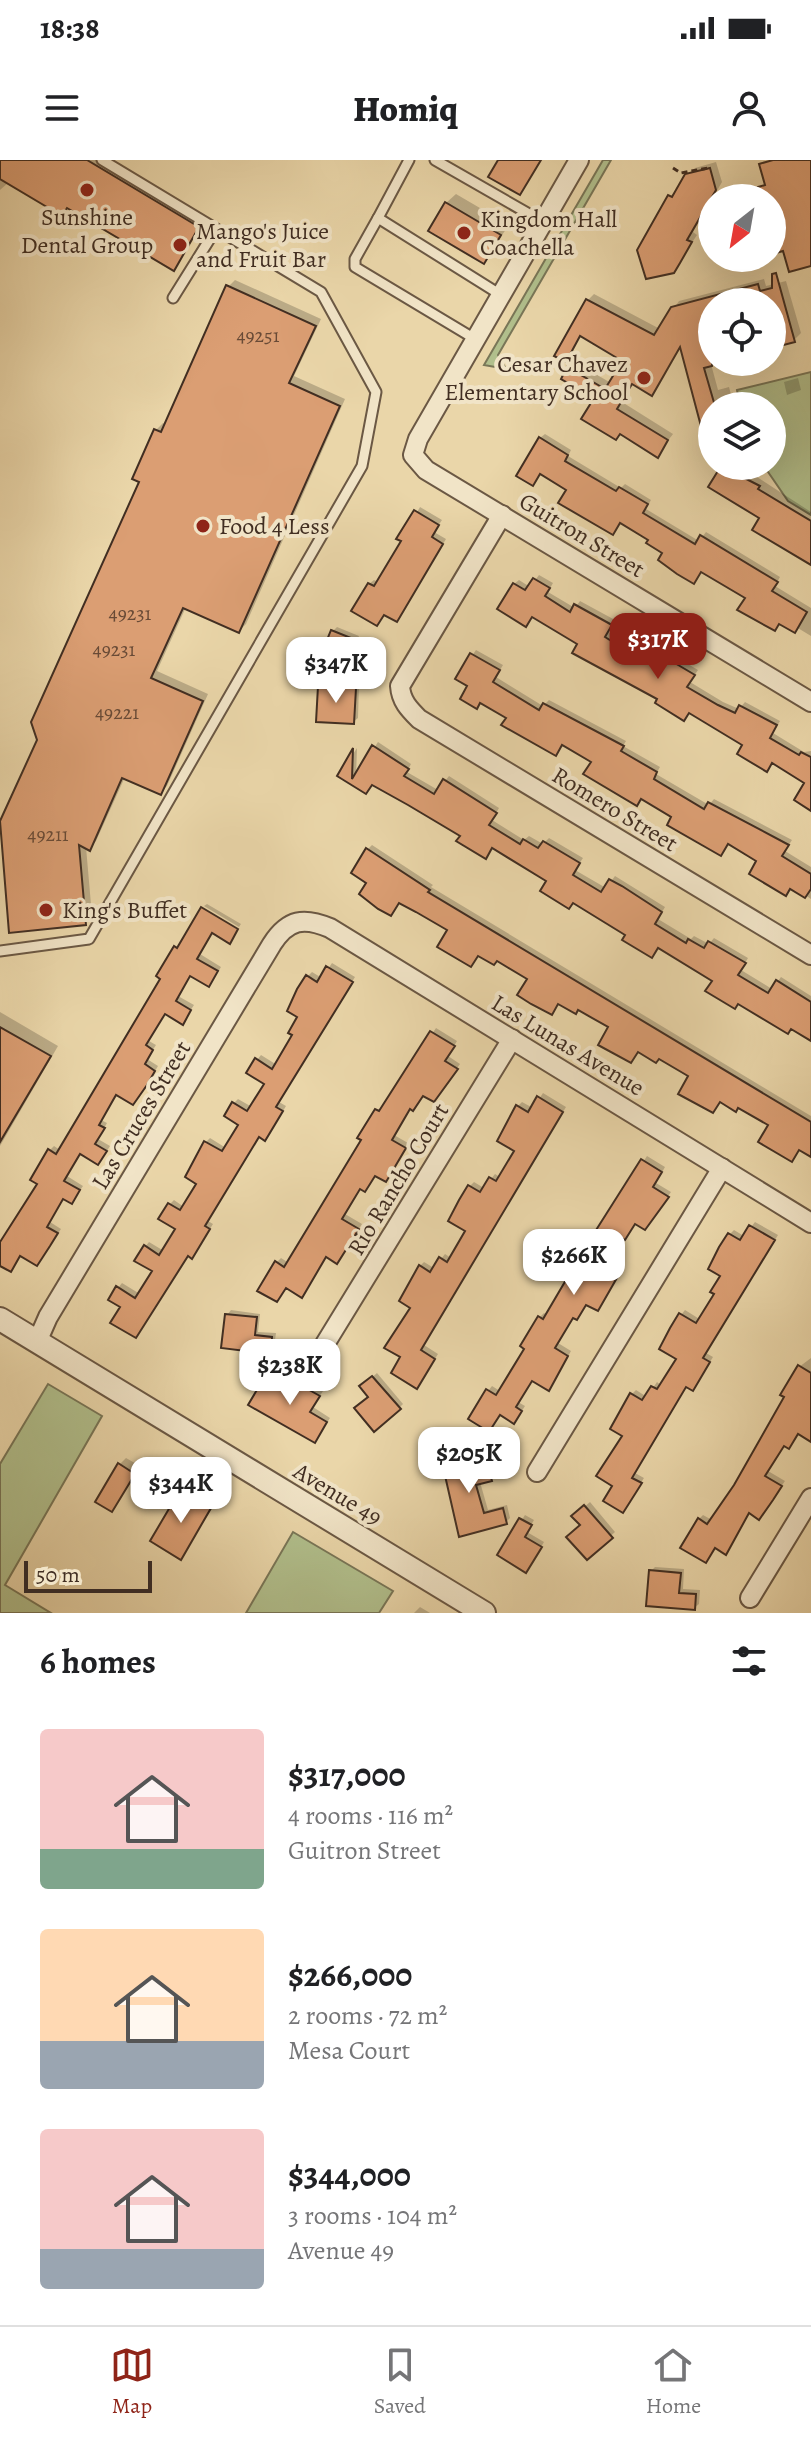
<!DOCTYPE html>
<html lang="en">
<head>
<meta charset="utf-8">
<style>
	:root { --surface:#fff; --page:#f6f6f6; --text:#202124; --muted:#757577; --line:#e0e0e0; --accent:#8f2418 }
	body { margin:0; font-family:Alegreya,serif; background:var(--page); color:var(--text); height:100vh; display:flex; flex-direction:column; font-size:30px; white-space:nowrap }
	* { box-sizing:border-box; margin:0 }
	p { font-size:26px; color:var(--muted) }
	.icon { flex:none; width:44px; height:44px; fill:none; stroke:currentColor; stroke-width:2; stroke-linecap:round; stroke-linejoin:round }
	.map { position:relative; height:1453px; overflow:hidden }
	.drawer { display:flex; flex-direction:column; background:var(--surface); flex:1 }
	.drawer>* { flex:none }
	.needle { width:52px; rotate:211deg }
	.fabs { position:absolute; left:698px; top:24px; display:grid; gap:16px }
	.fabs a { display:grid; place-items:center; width:88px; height:88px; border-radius:50%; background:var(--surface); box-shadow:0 8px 32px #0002; font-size:40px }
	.scale { position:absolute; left:24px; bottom:20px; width:128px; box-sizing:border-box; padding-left:8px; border:4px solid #412e22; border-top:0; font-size:22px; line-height:28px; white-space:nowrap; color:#412e22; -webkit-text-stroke:6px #f1e4c7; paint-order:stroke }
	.price { position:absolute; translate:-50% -68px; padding:0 18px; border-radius:16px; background:#fff; color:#222; font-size:26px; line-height:52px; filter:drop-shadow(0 2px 4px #0008) }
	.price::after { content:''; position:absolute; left:50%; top:48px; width:24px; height:18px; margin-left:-12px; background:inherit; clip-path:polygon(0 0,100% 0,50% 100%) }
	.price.on { background:var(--accent); color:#fff }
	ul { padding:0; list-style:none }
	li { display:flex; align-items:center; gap:24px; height:200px; padding:0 40px }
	li span { display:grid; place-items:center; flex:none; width:224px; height:160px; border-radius:8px; color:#555 }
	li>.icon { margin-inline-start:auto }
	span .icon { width:96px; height:96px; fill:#fffc; stroke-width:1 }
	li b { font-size:34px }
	h2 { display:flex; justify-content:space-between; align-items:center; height:96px; padding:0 40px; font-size:34px }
	.status { display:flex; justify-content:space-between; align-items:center; height:56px; padding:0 40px; background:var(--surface); direction:ltr }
	.status svg { height:22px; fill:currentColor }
	header { display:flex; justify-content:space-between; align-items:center; height:104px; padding:0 40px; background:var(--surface); font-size:36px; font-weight:800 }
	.dock { display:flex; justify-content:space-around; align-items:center; height:112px; border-top:2px solid var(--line); background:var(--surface); font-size:22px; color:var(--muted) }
	.dock a { display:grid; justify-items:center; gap:4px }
	.dock .on { color:var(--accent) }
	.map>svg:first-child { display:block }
	.green { fill:#b1bf8c; stroke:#797657; stroke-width:2 }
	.shadow { fill:#0003 }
	.building { fill:#db9e73; stroke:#412e22; stroke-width:2 }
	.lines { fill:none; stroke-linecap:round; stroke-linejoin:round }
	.service-casing { stroke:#6b5844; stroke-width:13 }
	.minor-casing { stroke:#6b5844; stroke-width:22 }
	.tertiary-casing { stroke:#6b5844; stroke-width:26 }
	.path { stroke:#412e22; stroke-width:3; stroke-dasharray:6 4; stroke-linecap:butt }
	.service { stroke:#f1e4c7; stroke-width:9 }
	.minor { stroke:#f1e4c7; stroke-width:18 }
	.tertiary { stroke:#f1e4c7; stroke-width:22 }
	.poi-dot { fill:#8f2418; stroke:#f1e4c7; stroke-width:3 }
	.labels { text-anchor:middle; stroke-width:8; stroke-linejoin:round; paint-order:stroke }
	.number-label { font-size:20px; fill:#684a36 }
	.poi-label { font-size:24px; fill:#412e22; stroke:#f1e4c7; text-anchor:start }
	.street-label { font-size:24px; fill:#412e22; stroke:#f1e4c7 }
</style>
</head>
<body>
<div class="status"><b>18:38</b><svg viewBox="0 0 49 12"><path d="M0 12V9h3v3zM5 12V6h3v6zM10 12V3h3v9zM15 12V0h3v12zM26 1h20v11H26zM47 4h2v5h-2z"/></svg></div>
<header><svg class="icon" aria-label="menu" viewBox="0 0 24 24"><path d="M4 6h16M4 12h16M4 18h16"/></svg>Homiq<svg class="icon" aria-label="person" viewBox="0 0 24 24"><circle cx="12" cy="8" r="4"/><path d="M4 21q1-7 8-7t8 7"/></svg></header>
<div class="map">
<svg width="811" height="1453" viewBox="0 0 811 1453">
	<rect width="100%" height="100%" fill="#ead6a9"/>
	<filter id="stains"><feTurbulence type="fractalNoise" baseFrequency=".0025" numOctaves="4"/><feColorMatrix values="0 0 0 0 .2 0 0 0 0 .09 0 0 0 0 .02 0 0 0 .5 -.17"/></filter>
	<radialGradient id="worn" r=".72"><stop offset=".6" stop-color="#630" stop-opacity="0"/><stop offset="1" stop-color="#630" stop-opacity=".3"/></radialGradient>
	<g class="green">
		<path d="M603,0H611L498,195L506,209L484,205Z"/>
		<path d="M811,212V355L788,341L764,306H772V246H740L737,230Z"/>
		<path d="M48,1224L102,1256L5,1425L51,1453H0V1304Z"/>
		<path d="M293,1372L393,1431L379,1453H246Z"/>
	</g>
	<g class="shadow">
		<path d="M0,0H104L205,60L174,108L69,47L62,54L9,22L0,30Z"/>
		<path d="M716,2L722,22L693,72L697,75L673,111L670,37L695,8Z"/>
		<path d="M456,34L509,65L484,101L446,43Z"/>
		<path d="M764,119L766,126L786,121L801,173L794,180L772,186V142H712V202H718L711,204L718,230L729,227L734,246H712V272L682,186L652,233L634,222L622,242L673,274L657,295L569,208L575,202L611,223L624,201L581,175L565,199L588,140L594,134L660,169L679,141Z"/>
		<path d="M235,120L321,159L294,216L345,239L246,464L239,471L186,447L157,511L208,534L167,626L160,633L125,617L96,681L89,688L86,687L92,756L85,763L11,771L0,666L39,580L141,321L156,270L163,263L167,265L228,127Z"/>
		<path d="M798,218L801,230L787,235L784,222Z"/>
		<path d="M545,274L571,290L568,296L621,328L625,324L651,340L646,349L699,381L706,372L780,417L775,426L811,448V476L702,410L694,422L651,380L621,361L617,369L569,329L540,278Z"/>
		<path d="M723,306H740L811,352V403L762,358L711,327Z"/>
		<path d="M420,347L442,360L434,372L446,379L401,455L369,424L374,420L378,422Z"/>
		<path d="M539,415L553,423L548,432L575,448L580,441L615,460L608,472L638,491L647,480L698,510L690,522L723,542L739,549L745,542L780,561L773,573L804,592L811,591V645L807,623L690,551L660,539L533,455L526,464L514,424L519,420L530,427Z"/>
		<path d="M337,467L359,476L354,488L367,493L357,513L333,471Z"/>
		<path d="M476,490L503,505L496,517L543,546L549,540L626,581L623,586L660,607L656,614L709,645L714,639L792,680L785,691L811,707V739L729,683L642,637L637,644L594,601L564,583L556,594L457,518Z"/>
		<path d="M324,522L359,524L358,558L353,562L320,527Z"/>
		<path d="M378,582L411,604L407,612L438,630L449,616L499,648L492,660L524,680L529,676L543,684L549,678L583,698L575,710L606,728L615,716L665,747L658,759L691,779L694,776L709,784L714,778L748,798L741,810L772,829L781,817L811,836V879L659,786L628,774L493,687L486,697L462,675L373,623L370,627L339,616L357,588L356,617Z"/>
		<path d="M372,685L433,725L431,727L811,956V995L800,988L792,999L771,964L721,940L659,897L639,891L631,901L611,867L579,848L559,842L556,848L530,818L369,722L368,689Z"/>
		<path d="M207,744L241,764L239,767L204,746Z"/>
		<path d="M213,771L200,794L221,807L213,820L191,814L178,836L194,845L183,862L166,852L149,881L156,885L147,899L158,906L151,918L117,933L101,960L107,963L98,979L110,986L102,999L98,1003L81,992L67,1016L83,1026L72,1042L64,1038L50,1062L61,1069L41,1099L21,1094L15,1105L0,1103V1087L40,1023L50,990L54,986L60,990L163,818L175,787Z"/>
		<path d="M332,803L355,817L279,942L286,946L269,975L265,979L260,975L208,1061L213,1064L196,1092L189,1095L140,1171L122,1146L118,1128L122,1123L140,1134L154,1110L145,1087L149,1082L164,1091L178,1068L169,1045L174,1040L184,1047L198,1023L206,982L210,978L226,988L240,964L226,956L234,943L238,939L252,947L266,923L257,900L261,895L277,905L295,875L308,816L312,812L322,818Z"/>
		<path d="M0,852L58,886L0,986Z"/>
		<path d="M436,868L457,881L448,896L460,904L438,935L424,934L411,947L394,975L408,983L389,1016L376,1014L361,1027L345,1054L362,1064L341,1097L327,1095L302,1135L276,1103L281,1098L289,1103L364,979L376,950L383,948Z"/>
		<path d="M543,933L566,947L424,1185L438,1194L421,1222L403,1197L420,1106L424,1102L434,1108L445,1094L451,1098L468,1070L470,1026L474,1022L484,1028L495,1014L500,1017L516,990L500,980L518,946L522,942L533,948Z"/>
		<path d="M647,996L665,1007L656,1023L671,1032L649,1063L636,1062L622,1076L606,1102L621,1111L602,1145L587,1143L577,1158L574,1156L558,1183L571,1191L553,1224L549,1229L532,1219L518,1242L525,1246L518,1257L488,1231L492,1226L500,1231L527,1188L540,1157L544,1153L547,1155L576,1108L588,1077L593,1073L596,1075Z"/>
		<path d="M755,1062L778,1075L706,1193L713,1197L697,1224L687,1225L635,1313L644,1318L623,1351L615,1325L632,1234L636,1230L647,1237L657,1222L662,1226L678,1199L681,1155L685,1150L701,1160L717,1134L730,1074L734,1070L744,1076Z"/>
		<path d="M231,1150L260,1154L258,1172L276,1173L274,1187L270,1192L227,1155Z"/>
		<path d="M811,1198V1276L799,1272L785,1284L768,1311L785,1321L763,1353L750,1352L730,1388L726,1392L716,1386L706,1401L699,1359L703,1355L712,1360L787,1236L799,1207Z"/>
		<path d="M377,1213L403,1244L399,1248L371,1237L362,1226Z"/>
		<path d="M292,1214L323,1231L313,1247L330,1258L315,1281L265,1219L270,1215L284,1224Z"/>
		<path d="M473,1288L475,1294L466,1308L491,1301L495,1315L480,1322L488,1350L507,1345L510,1358L506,1362L452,1344L444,1299Z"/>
		<path d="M126,1298L140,1306L111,1350L119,1305Z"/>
		<path d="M191,1322L219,1338L180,1397L181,1331Z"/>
		<path d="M590,1342L615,1372L587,1397L583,1365L574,1356Z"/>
		<path d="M525,1355L534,1360L527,1372L544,1382L530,1406L500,1394Z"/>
		<path d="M655,1407L684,1409L683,1429L700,1430L699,1444L694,1448L651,1411Z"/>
		<path d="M420,1447L430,1453H414Z"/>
	</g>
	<g class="building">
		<path d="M0,0H87L199,67L174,111L67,48L62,56L0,19Z"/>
		<path d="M498,0H541L520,35L488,17Z"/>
		<path d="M773,0H811V106L789,112L783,91L776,93L772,80V38H761L758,27L765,25L759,4Z"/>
		<path d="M710,8L716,30L687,80L692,82L680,103L674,113L646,119L637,90L668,35L672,37L685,14Z"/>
		<path d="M445,42L501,75L484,104L428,71Z"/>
		<path d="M776,113L795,182L772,188V142H712V206L704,208L715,246H712V289H707L680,187L652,236L632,224L617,249L668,280L658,298L620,274L616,280L581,259L594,238L561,219L567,207L605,229L622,201L580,176L566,202L554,196L586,139L654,175L671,147L758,124L760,131L772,128V114Z"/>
		<path d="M226,125L316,166L289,223L340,246L239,473L183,448L151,518L203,541L161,635L122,618L90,691L79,685L86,765L9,773L0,661L37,580L31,562L139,322L132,319L154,269L161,272Z"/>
		<path d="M539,277L568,295L565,301L616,331L619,327L648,344L643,353L695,384L700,375L778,422L772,431L807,452L795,473L779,464L775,471L737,450L745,438L701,412L694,424L677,414L658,400L662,393L646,383L648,380L620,363L613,375L558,343L566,330L540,314L533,326L516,316Z"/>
		<path d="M721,306L760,326L758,329L811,361V405L752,370L759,358L708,327Z"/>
		<path d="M414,350L439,365L432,377L443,384L397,462L384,455L377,466L351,451L368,423L374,426L401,381L396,379Z"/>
		<path d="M533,418L550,428L545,436L570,452L574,444L612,465L605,477L634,495L641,483L695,515L687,527L718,545L735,553L739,545L777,565L770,578L799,595L801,592L811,597V651L794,640L804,623L772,603L767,612L737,594L742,585L689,553L684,561L655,543L657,539L572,493L577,484L532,457L526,467L497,449L513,423L525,430Z"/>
		<path d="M331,470L356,480L351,493L364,498L358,515L319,500Z"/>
		<path d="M470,493L500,510L493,522L539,550L543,543L624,586L621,591L657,612L654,619L704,649L708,642L789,685L782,696L811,714V729L805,738L790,729L786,736L749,714L756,701L728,684L721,696L667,665L671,657L641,639L637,646L583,614L591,602L562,585L556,596L501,565L506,558L480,543L477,549L460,539L467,526L455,519Z"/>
		<path d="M318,526L356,528L354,564L316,562Z"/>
		<path d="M372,585L409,609L404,616L434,634L443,619L497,653L489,665L520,684L523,679L538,688L543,681L580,703L573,715L601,732L609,719L622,726L662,752L655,764L686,783L688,779L704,788L708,781L746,803L738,815L768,833L776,820L811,842V881L791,869L788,874L738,844L735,849L705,831L712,821L658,788L652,798L622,780L625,775L573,743L569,749L540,731L546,721L492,688L486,699L456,681L460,676L408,645L372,625L366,634L337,616L353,588L352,619Z"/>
		<path d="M366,688L430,730L428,732L811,962V997L799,990L792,1002L758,982L768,965L738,948L736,952L720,942L713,953L678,934L688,916L659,899L656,903L638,892L631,903L598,885L608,867L578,850L576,854L558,844L552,855L531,844L517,835L527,819L497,801L494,805L478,796L471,807L437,787L447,770L416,752L399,743L391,756L378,749L359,734L366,723L351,713Z"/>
		<path d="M201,747L238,769L230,784L212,773L197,799L218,811L209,827L190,816L176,841L191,850L183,865L165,854L146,885L153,890L145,904L155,911L147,925L133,945L116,935L99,965L105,968L95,984L107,991L98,1005L80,994L64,1021L80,1030L72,1044L63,1039L47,1067L58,1073L50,1086L37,1106L20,1096L11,1112L0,1106V1082L37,1024L30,1020L48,989L56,994L160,819L156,816L174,786L177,788Z"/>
		<path d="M326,806L353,822L276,947L283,951L265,981L259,977L205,1066L210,1069L192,1099L188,1096L136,1178L110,1163L120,1147L108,1140L116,1126L135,1138L152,1111L134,1101L144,1085L159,1095L175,1069L158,1059L168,1043L180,1050L196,1024L185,1017L204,981L222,991L238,965L224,956L232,942L247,951L264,924L246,913L255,898L272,909L292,875L288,873L297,857L287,851L297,829L306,815L317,822Z"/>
		<path d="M0,867L51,896L0,982Z"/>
		<path d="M430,871L455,886L445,901L458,909L434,942L423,936L413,951L410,949L392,980L406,988L386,1022L375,1016L365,1032L360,1029L342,1059L359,1069L337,1104L326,1097L302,1138L286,1128L277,1142L257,1131L275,1101L284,1107L361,980L357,978L375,949L379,951Z"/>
		<path d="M537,936L563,952L421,1190L435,1199L417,1229L391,1213L400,1197L384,1188L410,1148L399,1141L419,1105L430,1112L439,1097L447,1102L465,1071L448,1061L459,1040L468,1025L480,1032L489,1017L496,1021L514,991L497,981L516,945L528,952Z"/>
		<path d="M641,999L662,1012L653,1027L669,1037L645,1070L635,1064L625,1080L621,1078L604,1107L618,1116L598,1151L586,1145L577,1160L573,1158L555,1188L568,1196L549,1231L532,1221L516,1247L522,1251L514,1264L500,1255L489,1272L468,1259L486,1229L496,1235L524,1189L520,1186L538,1156L543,1159L573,1108L569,1106L587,1076L591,1078Z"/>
		<path d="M749,1065L775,1080L703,1198L710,1202L693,1231L686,1227L632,1318L642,1323L623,1353L603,1341L612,1326L596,1316L622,1276L610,1269L630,1233L642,1240L651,1226L657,1229L676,1199L659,1189L670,1168L679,1153L696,1163L714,1134L710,1132L720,1116L708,1109L719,1087L728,1073L740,1080Z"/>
		<path d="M225,1154L257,1157L255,1175L272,1177L271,1194L221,1188Z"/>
		<path d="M798,1205L811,1213V1282L798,1274L789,1289L784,1286L765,1316L782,1326L773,1340L759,1360L749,1353L726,1395L715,1388L706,1403L680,1388L698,1358L707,1364L734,1325L784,1237L780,1235Z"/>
		<path d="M372,1216L401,1249L374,1272L354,1248L368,1237L359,1226Z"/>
		<path d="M286,1217L320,1236L310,1252L327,1262L315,1283L248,1245L264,1218L280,1228Z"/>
		<path d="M469,1291L471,1300L465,1310L487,1304L492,1321L476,1325L484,1353L503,1348L507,1364L459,1377L441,1298Z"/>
		<path d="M118,1303L135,1314L112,1352L95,1342Z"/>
		<path d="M180,1330L211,1348L181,1400L150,1381Z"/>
		<path d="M584,1345L613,1378L587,1400L566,1377L580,1365L571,1356Z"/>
		<path d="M519,1358L532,1365L525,1377L542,1387L526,1413L497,1395Z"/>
		<path d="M649,1410L681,1413L679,1433L696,1434L695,1450L646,1446Z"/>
	</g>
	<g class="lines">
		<defs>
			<g id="service">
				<path d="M435,0L543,62"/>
				<path d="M378,58L409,0"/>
				<path d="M173,138L216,69"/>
				<path d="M475,179L355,107V99L378,58L501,135"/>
				<path d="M0,791L89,779L362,306L376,232L321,132L102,0"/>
			</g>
			<g id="minor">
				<path d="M579,0L418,279L413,295L426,310L811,542"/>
				<path d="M502,355L400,526C401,541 409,549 419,559L811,795"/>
				<path d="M37,1182L48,1157L272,784C288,759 304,757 330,768L811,1063"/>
				<path d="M325,1184L512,879"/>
				<path d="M537,1312L722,1008"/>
				<path d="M750,1438L811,1338"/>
			</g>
			<path id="tertiary" d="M0,1159L484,1453"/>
		</defs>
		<use href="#service" class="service-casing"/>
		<use href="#minor" class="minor-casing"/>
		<use href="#tertiary" class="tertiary-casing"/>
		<path class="path" d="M673,8L681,13L708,8"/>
		<use href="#service" class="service"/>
		<use href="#minor" class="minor"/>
		<use href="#tertiary" class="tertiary"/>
	</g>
	<g class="poi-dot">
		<circle cx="87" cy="30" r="8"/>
		<circle cx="464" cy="73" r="8"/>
		<circle cx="180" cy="85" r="8"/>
		<circle cx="644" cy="218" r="8"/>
		<circle cx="203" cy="366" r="8"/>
		<circle cx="46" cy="750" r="8"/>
	</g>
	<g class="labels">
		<g class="number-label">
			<text x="258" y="182">49251</text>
			<text x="130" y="460">49231</text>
			<text x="114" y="496">49231</text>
			<text x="117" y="559">49221</text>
			<text x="48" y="681">49211</text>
		</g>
		<g class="poi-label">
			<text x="87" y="65" text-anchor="middle">Sunshine<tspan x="87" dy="28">Dental Group</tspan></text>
			<text x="480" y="67">Kingdom Hall<tspan x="480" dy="28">Coachella</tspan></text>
			<text x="196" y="79">Mango's Juice<tspan x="196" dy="28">and Fruit Bar</tspan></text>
			<text x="628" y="212" text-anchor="end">Cesar Chavez<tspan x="628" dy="28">Elementary School</tspan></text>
			<text x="219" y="374">Food 4 Less</text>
			<text x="62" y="758">King's Buffet</text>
		</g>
		<g class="street-label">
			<text transform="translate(582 375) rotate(31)" y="8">Guitron Street</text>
			<text transform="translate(615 649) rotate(31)" y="8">Romero Street</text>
			<text transform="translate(568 885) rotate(31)" y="8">Las Lunas Avenue</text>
			<text transform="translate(141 955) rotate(-59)" y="8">Las Cruces Street</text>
			<text transform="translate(398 1019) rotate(-59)" y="8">Rio Rancho Court</text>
			<text transform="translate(338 1334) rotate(31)" y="8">Avenue 49</text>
		</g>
	</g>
	<rect width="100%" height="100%" filter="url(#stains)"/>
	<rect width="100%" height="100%" fill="url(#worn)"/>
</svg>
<div class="fabs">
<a><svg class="needle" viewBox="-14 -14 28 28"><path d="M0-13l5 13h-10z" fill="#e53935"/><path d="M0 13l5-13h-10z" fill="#757577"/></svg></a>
<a><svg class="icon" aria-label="locate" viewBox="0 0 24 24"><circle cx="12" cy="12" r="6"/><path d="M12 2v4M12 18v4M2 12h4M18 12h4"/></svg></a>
<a><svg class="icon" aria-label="layers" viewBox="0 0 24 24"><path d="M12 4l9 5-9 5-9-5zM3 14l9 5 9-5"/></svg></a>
</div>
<div class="scale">50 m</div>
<b class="price on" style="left:658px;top:521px">$317K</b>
<b class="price" style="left:336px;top:545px">$347K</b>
<b class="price" style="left:574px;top:1137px">$266K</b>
<b class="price" style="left:290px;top:1247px">$238K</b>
<b class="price" style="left:469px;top:1335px">$205K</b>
<b class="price" style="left:181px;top:1365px">$344K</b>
</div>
<section class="drawer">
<h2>6 homes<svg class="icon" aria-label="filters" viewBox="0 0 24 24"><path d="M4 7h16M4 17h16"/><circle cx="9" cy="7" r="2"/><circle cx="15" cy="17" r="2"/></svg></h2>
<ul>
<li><span style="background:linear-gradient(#f6c9c9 75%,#7fa58c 0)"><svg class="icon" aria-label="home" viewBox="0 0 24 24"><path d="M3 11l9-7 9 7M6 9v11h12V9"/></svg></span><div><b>$317,000</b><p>4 rooms · 116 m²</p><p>Guitron Street</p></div></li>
<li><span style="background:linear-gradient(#ffd9b3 70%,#9aa5b1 0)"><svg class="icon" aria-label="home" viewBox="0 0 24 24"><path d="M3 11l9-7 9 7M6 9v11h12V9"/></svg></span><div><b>$266,000</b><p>2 rooms · 72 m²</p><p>Mesa Court</p></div></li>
<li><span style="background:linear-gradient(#f6c9c9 75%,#9aa5b1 0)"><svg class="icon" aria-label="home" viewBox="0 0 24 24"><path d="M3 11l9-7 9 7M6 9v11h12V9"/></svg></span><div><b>$344,000</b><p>3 rooms · 104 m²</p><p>Avenue 49</p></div></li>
</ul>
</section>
<nav class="dock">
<a class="on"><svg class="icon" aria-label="map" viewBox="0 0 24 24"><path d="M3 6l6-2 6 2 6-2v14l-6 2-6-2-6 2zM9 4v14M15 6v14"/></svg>Map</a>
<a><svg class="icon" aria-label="saved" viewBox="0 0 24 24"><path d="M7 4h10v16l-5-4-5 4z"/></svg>Saved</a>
<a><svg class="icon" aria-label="home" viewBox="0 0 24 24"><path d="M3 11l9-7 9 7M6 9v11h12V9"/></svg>Home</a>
</nav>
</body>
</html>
